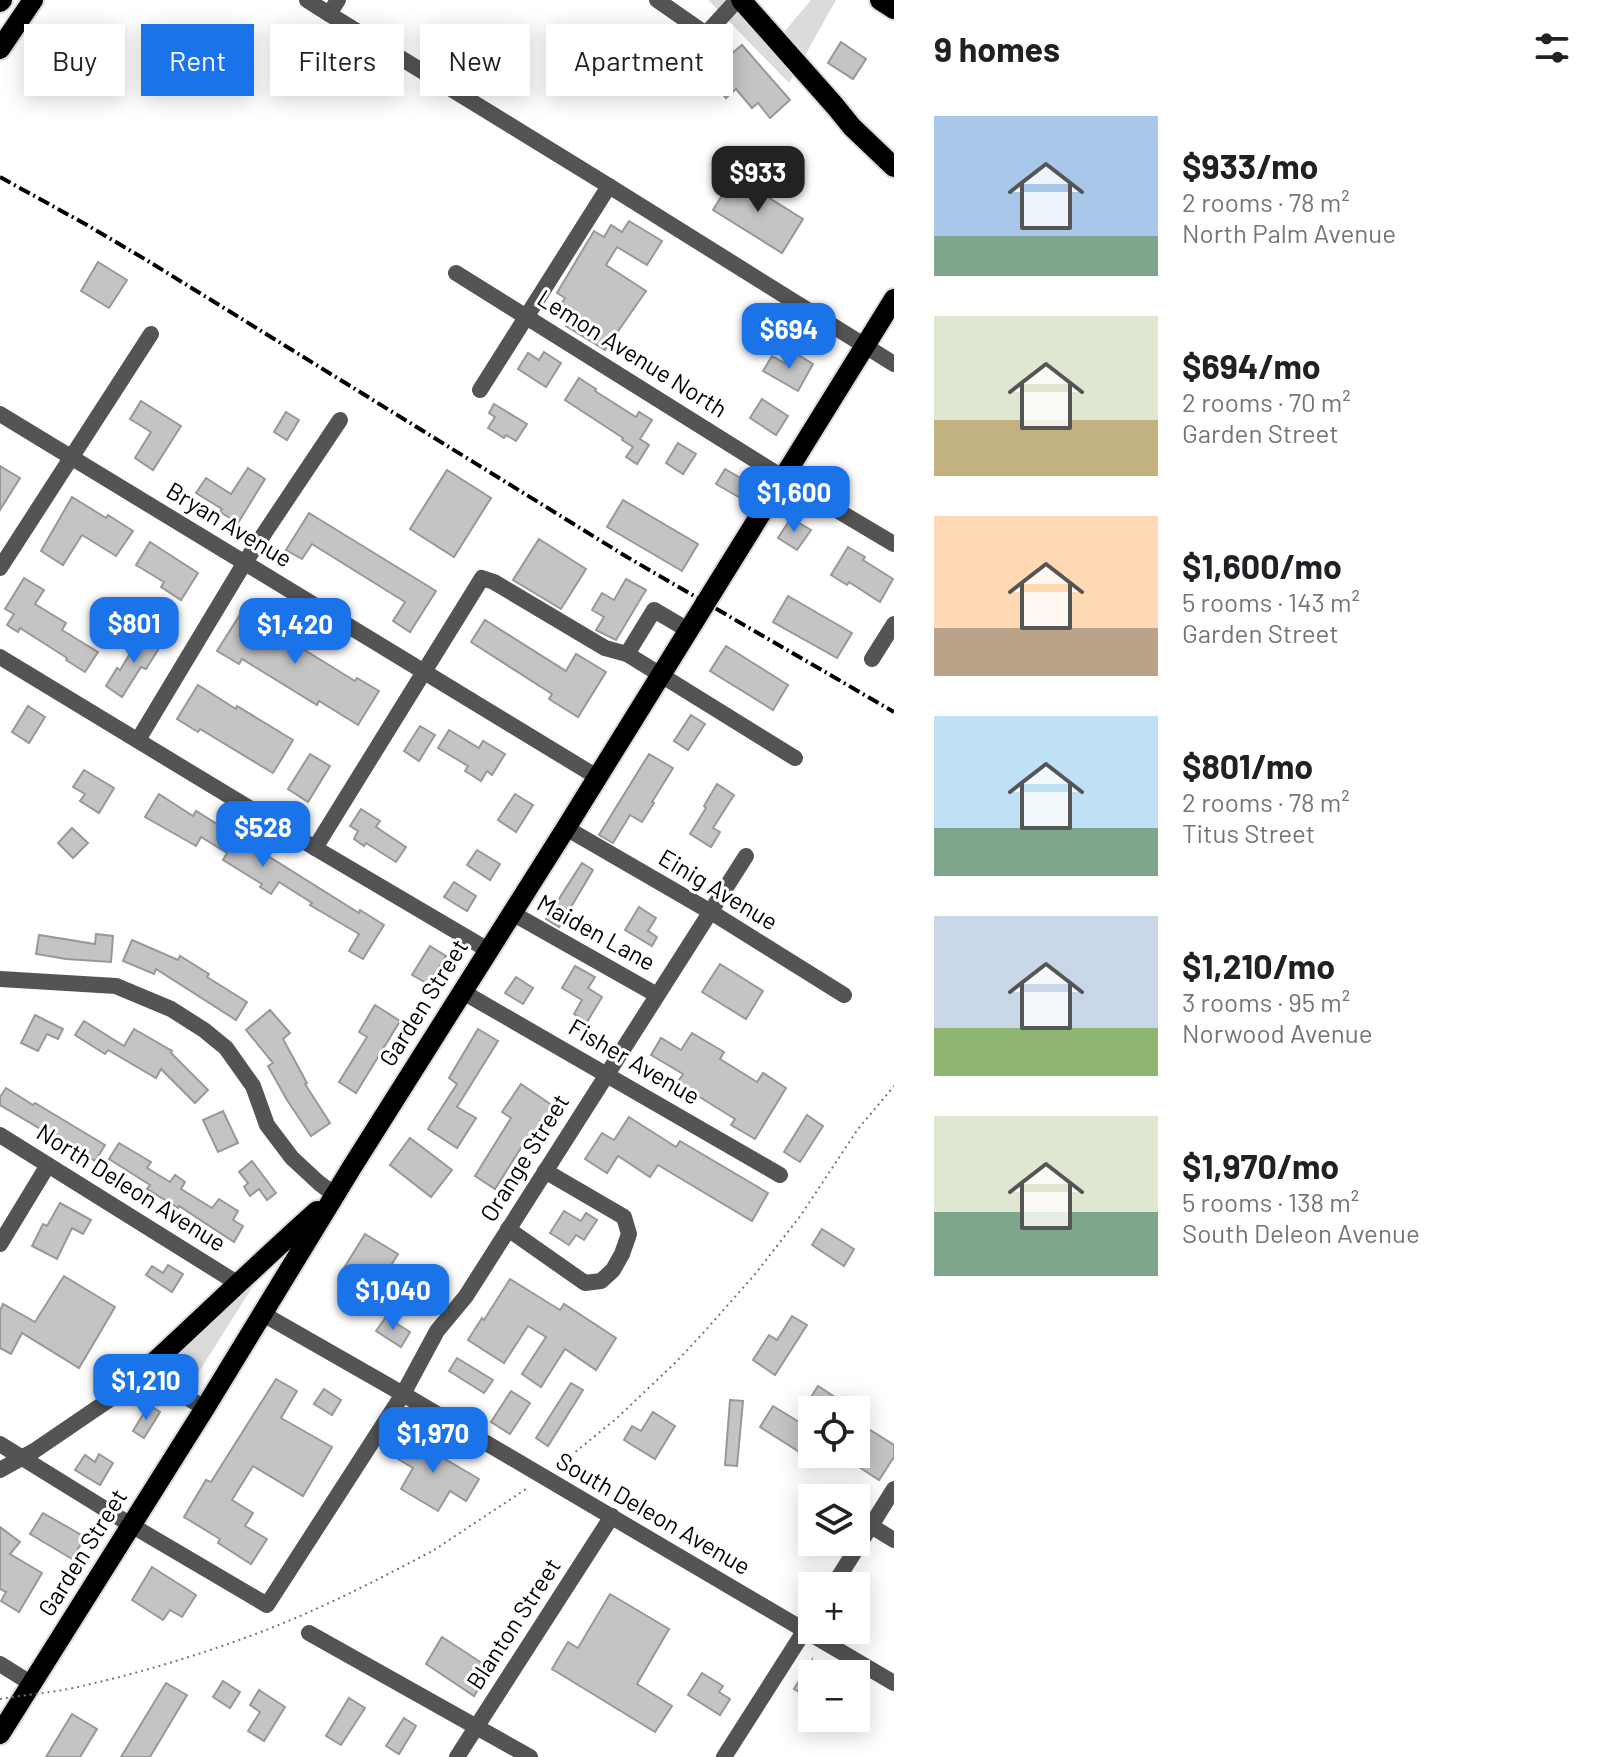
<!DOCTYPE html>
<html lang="en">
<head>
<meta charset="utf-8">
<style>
	:root { --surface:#fff; --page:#f2f2f2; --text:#202124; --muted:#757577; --accent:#1a73e8 }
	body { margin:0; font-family:Barlow,sans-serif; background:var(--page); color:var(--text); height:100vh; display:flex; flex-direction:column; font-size:30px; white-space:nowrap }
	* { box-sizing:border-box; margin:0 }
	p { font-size:26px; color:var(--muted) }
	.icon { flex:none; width:44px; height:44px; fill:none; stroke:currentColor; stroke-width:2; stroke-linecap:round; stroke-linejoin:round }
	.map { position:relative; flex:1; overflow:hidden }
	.panel { display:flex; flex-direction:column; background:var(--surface); width:720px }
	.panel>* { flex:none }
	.banner { position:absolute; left:24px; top:24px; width:750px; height:72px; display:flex; gap:16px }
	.tools { position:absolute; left:798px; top:1396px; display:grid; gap:16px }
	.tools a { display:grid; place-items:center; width:72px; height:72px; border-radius:0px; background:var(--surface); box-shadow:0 4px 20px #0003; font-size:40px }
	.price { position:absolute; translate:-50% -68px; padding:0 18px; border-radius:16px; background:var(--accent); color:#fff; font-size:26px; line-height:52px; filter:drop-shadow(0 2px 4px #0008) }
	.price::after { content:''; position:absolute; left:50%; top:48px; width:24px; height:18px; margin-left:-12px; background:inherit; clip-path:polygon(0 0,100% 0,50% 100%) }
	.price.on { background:#222; color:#fff }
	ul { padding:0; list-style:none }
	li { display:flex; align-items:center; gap:24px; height:200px; padding:0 40px }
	li span { display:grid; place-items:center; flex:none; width:224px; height:160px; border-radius:0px; color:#555 }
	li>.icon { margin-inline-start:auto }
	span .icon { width:96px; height:96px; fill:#fffc; stroke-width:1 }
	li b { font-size:34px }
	h2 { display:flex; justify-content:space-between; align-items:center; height:96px; padding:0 40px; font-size:34px }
	.pill { padding:0 28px; border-radius:0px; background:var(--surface); box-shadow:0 4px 20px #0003; font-size:28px; line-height:72px }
	.pill.on { background:var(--accent); color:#fff }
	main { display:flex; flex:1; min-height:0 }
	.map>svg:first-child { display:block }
	.green { fill:#dbdbdb }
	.building { fill:#c4c4c4; stroke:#989898; stroke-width:2 }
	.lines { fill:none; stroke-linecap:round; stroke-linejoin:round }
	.major-casing { stroke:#dbdbdb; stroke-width:24 }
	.path { stroke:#767676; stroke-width:2; stroke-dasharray:2 4; stroke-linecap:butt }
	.minor { stroke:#545454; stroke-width:16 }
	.major { stroke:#000; stroke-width:20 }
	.rail { stroke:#000; stroke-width:4; stroke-dasharray:12 4 2 4; stroke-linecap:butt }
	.path-bridge { stroke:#767676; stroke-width:2; stroke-dasharray:2 4; stroke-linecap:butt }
	.labels { text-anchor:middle; stroke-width:6; stroke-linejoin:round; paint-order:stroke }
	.street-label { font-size:24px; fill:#000; stroke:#fff }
</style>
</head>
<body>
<main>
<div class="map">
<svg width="894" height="1757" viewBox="0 0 894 1757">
	<rect width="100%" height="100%" fill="#fff"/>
	<g class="green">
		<path d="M708,0H731L795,72L789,83Z"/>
		<path d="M811,0H836L803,59L783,33Z"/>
		<path d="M255,1283L195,1378H186L162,1367Z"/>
	</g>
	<g class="building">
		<path d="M841,42L866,59L853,79L828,63Z"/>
		<path d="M721,44L730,55L742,45L790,100L770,118L758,103L752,108L736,89L726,98L707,76L718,65L709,54Z"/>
		<path d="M734,176L803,219L782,253L713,210Z"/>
		<path d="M629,221L662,241L647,265L617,247L606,265L646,291L605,350L566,326L570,315L559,308L565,298L557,293L594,231L604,237L611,225L622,232Z"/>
		<path d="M98,262L127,280L109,308L81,291Z"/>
		<path d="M544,352L561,363L546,387L518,369L528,353L539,360Z"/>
		<path d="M797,354L813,364L798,391L763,371L772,356L790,366Z"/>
		<path d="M579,378L596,389L595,391L636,417L639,412L652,420L640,439L649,445L637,464L626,457L633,447L622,440L623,438L565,400Z"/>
		<path d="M762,399L788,416L776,435L750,418Z"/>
		<path d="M141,401L181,426L153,470L135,458L151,432L130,419Z"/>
		<path d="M494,404L527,424L516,441L506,435L504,438L488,428L495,417L489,413Z"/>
		<path d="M286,412L299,420L287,440L274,432Z"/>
		<path d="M678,443L696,454L683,474L666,463Z"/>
		<path d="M0,466L20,478L0,510Z"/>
		<path d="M248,468L265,479L238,523L220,512L222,509L196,493L206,478L231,494Z"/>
		<path d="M725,469L751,484L742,499L716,484Z"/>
		<path d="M447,470L491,498L454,557L410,529Z"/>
		<path d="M72,497L106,518L108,515L133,531L116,556L82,535L63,565L41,551Z"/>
		<path d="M623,500L698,544L682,571L607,527Z"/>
		<path d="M309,513L436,591L410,632L393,621L405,602L312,544L302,559L286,550Z"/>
		<path d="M791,518L811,530L797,550L778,538Z"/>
		<path d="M539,539L586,569L561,609L513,580Z"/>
		<path d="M150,542L198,573L181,600L161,587L164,582L136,565Z"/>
		<path d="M848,547L865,557L863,560L893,579L880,602L849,582L847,585L831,575Z"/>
		<path d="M24,578L44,590L35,604L66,623L62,630L98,652L85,672L66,660L67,658L20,628L18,632L7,625L14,614L5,609Z"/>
		<path d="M626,579L646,590L616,640L596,630L604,617L592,610L602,593L614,600Z"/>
		<path d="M788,596L852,633L837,658L773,622Z"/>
		<path d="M248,602L269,616L264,625L355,681L357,678L379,691L358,725L319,701L317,705L242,659L239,664L217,651Z"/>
		<path d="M485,620L566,671L576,654L606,672L578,717L549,699L552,694L471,642Z"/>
		<path d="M142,634L161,645L146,669L141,667L122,697L106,686L117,668L120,670Z"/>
		<path d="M726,646L788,685L773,710L710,671Z"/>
		<path d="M198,685L236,709L237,706L293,740L273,773L200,729L198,732L177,719Z"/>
		<path d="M28,706L45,717L29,743L12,732Z"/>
		<path d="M691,715L705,724L688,750L674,741Z"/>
		<path d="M420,726L435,735L419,761L404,751Z"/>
		<path d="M449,730L479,748L483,741L505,754L492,775L487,771L481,781L465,771L468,766L438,748Z"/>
		<path d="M310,754L330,766L308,802L288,789Z"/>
		<path d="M649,754L673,768L652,802L654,803L642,822L630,815L613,843L599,835Z"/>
		<path d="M84,770L114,788L99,813L80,801L85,794L73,787Z"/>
		<path d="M717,784L734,795L713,828L720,832L711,847L690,834L706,808L704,806Z"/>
		<path d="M159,794L193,816L196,811L359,913L360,910L384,925L363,959L349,951L359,934L310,905L312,903L279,882L271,894L260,887L262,884L223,860L227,853L201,837L196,846L145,817Z"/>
		<path d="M515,794L533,805L516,832L498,820Z"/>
		<path d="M361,809L380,821L376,827L406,847L396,862L366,843L364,846L354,839L358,831L350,826Z"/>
		<path d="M72,828L88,843L73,858L58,843Z"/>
		<path d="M477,850L500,864L490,880L467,865Z"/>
		<path d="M582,863L593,870L559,927L546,919Z"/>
		<path d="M454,882L476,896L467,911L444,897Z"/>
		<path d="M639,907L656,918L648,931L657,937L652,946L625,930Z"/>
		<path d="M96,934L113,936L111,962L66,959L36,954L39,935L95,944Z"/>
		<path d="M132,940L178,960L180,956L209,974L207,977L247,1002L236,1020L156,969L154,974L123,961Z"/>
		<path d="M430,946L446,956L428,984L412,975Z"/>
		<path d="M720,964L763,991L746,1019L702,992Z"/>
		<path d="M575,966L595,977L588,988L602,997L587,1022L574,1014L582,1000L562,988Z"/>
		<path d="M516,977L533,988L523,1004L505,993Z"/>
		<path d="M375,1005L400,1021L356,1093L339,1082L367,1037L359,1032Z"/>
		<path d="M270,1010L290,1033L283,1039L307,1083L305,1084L330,1123L311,1136L287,1100L268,1066L273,1063L246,1030Z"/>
		<path d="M35,1015L63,1029L58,1039L47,1034L38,1051L21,1043Z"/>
		<path d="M84,1021L124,1046L134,1029L172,1051L171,1053L208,1090L195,1103L161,1069L156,1078L108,1050L105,1054L75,1035Z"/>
		<path d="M478,1029L498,1041L457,1107L476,1118L457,1148L428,1129L457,1084L449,1078Z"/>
		<path d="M692,1033L724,1052L720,1059L757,1082L763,1073L786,1088L755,1139L731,1125L735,1119L698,1096L694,1102L673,1089L683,1074L651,1055L661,1038L681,1050Z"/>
		<path d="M521,1084L559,1110L540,1138L531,1132L495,1189L475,1176L511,1118L502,1112Z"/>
		<path d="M6,1088L33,1105L35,1103L105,1145L95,1161L57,1136L56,1138L0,1105V1097Z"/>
		<path d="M223,1111L238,1143L218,1152L203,1120Z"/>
		<path d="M807,1115L823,1126L800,1162L784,1152Z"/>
		<path d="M629,1117L676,1147L680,1141L768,1193L752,1221L658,1165L650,1177L618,1156L607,1173L585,1159L602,1133L614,1140Z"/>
		<path d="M410,1138L452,1170L431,1197L390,1165Z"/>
		<path d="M119,1143L151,1162L147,1168L170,1182L175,1175L185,1182L181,1189L212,1208L219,1199L238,1211L233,1220L243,1226L234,1242L179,1206L178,1208L147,1189L150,1185L109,1159Z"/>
		<path d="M252,1161L276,1193L267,1200L259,1189L250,1196L244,1187L248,1183L239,1172Z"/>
		<path d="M60,1203L91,1220L83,1234L72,1228L57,1259L32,1246L43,1224L47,1226Z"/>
		<path d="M564,1211L581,1221L586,1213L597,1220L584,1240L576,1235L569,1245L550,1233Z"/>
		<path d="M822,1229L854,1249L844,1266L812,1245Z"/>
		<path d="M365,1234L398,1254L384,1277L398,1286L386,1306L339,1276Z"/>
		<path d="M168,1265L183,1274L172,1292L146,1275L152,1266L163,1273Z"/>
		<path d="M64,1276L115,1307L79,1368L22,1333L11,1354L0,1348V1311L3,1304L35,1322Z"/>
		<path d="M510,1279L560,1310L564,1304L616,1338L596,1370L565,1349L541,1387L522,1374L546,1337L528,1326L504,1363L468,1340L482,1318L484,1320Z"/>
		<path d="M792,1316L807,1325L775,1375L753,1360L769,1335L777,1340Z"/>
		<path d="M386,1317L410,1332L401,1347L376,1331Z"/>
		<path d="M457,1358L493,1380L484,1393L449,1371Z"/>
		<path d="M276,1379L297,1391L281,1418L332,1447L303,1496L253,1466L232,1500L253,1513L245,1526L267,1539L251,1564L218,1543L220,1539L184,1517L206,1480L211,1482Z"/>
		<path d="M571,1383L583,1390L548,1446L536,1438Z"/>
		<path d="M818,1386L855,1410H803Z"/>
		<path d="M324,1389L341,1400L332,1415L314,1404Z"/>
		<path d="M511,1391L530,1403L510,1434L491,1422Z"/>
		<path d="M730,1400L743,1401L737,1466L725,1465Z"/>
		<path d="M149,1405L160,1412L144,1438L133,1431Z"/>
		<path d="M773,1406L812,1430V1460L760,1427Z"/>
		<path d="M653,1412L675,1426L655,1459L624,1440L632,1426L641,1431Z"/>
		<path d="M856,1421L894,1445V1457L879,1480L859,1467L866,1455L856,1449Z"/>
		<path d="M406,1436L479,1479L466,1501L450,1491L438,1511L401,1489L413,1468L393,1456Z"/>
		<path d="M99,1454L113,1463L100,1485L75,1470L85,1455L95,1462Z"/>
		<path d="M43,1513L85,1537L72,1559L30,1534Z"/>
		<path d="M0,1527L20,1542L10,1554L42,1573L19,1612L1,1601L6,1592L0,1589Z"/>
		<path d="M152,1567L196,1595L182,1617L170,1610L163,1620L132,1600Z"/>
		<path d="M610,1594L669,1629L637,1684L672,1706L655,1732L552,1669L568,1642L578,1648Z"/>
		<path d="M442,1637L491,1669L474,1696L426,1664Z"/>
		<path d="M812,1660V1700L794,1689Z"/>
		<path d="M702,1673L723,1686L719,1692L730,1699L720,1715L688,1695Z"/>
		<path d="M223,1681L240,1692L230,1708L213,1697Z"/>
		<path d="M166,1683L187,1695L150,1757H121Z"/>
		<path d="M259,1690L285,1707L264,1741L248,1731L260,1712L250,1705Z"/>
		<path d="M349,1698L365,1708L341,1745L326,1736Z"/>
		<path d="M72,1714L97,1729L80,1757H46Z"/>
		<path d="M404,1718L416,1726L399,1754L386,1746Z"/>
	</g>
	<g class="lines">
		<defs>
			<g id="major">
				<path d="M741,0L835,106L852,127L894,167"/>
				<path d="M880,0L894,9"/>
				<path d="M0,2L2,0"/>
				<path d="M0,49L33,0"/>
				<path d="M125,1389C190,1330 252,1269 317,1211"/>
				<path d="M0,1734L205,1408L352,1167L566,828L894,299"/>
			</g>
		</defs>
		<use href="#major" class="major-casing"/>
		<g class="path">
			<path d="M557,1467L617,1418L676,1362L705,1331L756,1273L801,1215L858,1129L894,1086"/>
			<path d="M434,1550L529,1487"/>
		</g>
		<g class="minor">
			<path d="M307,0L329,14"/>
			<path d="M338,0L329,14L609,186L894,364"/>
			<path d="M657,0L706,34L737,0"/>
			<path d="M456,273L803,490L894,544"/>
			<path d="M480,390L609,186"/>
			<path d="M0,414L597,777"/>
			<path d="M0,568L151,334"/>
			<path d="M627,654L654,610L688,630"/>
			<path d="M0,657L315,848L488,950"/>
			<path d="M872,659L894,624"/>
			<path d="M138,740L245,562L340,420"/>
			<path d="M566,828L711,912L844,995"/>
			<path d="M315,848L482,578L494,582L605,648L627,654L795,758"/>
			<path d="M512,913L657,995"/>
			<path d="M0,979L116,986L171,1009L204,1030L226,1048L253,1086L267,1125L292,1158L319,1183L335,1195"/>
			<path d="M463,992L780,1175"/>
			<path d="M0,1135L237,1283"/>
			<path d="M508,1229L585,1283L601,1281L613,1270L622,1254L629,1234L624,1217L545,1171"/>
			<path d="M0,1244L48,1165"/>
			<path d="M263,1314L403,1394L894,1683"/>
			<path d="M0,1444L131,1525L267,1605L403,1394L437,1331L466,1296L746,856"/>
			<path d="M0,1470L34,1451L125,1389L145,1384L165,1385L205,1408"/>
			<path d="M871,1526L894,1540"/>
			<path d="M833,1586L894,1489"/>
			<path d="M309,1633L530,1757"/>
			<path d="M0,1664L32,1684"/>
			<path d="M457,1757L612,1516"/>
			<path d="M724,1757L812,1619"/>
		</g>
		<use href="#major" class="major"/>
		<path class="rail" d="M0,177L87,225L148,261L627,557L894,712"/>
		<path class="path-bridge" d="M0,1699C24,1695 49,1693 73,1688C133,1675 193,1657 250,1636C313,1613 374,1582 434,1550"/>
	</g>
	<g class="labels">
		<g class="street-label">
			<text transform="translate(632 354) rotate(32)" y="8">Lemon Avenue North</text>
			<text transform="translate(229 525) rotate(31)" y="8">Bryan Avenue</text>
			<text transform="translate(718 890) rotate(31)" y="8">Einig Avenue</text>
			<text transform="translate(596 933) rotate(29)" y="8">Maiden Lane</text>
			<text transform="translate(424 1003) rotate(-58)" y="8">Garden Street</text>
			<text transform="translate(634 1062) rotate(30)" y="8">Fisher Avenue</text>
			<text transform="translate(525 1158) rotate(-58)" y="8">Orange Street</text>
			<text transform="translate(131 1188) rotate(32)" y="8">North Deleon Avenue</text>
			<text transform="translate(653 1514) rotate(30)" y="8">South Deleon Avenue</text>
			<text transform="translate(83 1553) rotate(-58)" y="8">Garden Street</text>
			<text transform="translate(514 1624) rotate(-57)" y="8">Blanton Street</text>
		</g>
	</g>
</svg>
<div class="tools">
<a><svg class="icon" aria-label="locate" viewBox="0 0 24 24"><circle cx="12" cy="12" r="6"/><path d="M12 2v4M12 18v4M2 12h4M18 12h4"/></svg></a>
<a><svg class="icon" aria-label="layers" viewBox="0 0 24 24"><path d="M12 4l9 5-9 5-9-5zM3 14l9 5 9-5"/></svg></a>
<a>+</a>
<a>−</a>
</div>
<b class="price on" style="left:758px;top:214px">$933</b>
<b class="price" style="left:789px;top:371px">$694</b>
<b class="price" style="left:794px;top:534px">$1,600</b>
<b class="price" style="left:134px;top:665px">$801</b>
<b class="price" style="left:295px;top:666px">$1,420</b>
<b class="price" style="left:263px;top:869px">$528</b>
<b class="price" style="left:393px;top:1332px">$1,040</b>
<b class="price" style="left:146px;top:1422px">$1,210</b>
<b class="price" style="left:433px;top:1475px">$1,970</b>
<div class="banner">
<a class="pill">Buy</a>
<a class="pill on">Rent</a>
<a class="pill">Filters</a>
<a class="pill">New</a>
<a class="pill">Apartment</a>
</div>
</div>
<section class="panel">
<h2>9 homes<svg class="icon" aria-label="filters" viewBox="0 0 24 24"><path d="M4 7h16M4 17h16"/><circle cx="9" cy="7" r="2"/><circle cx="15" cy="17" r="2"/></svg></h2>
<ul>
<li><span style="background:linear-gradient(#a9c7e8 75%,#7fa58c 0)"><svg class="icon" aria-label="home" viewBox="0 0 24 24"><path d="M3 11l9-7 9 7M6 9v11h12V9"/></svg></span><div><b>$933/mo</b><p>2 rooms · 78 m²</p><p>North Palm Avenue</p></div></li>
<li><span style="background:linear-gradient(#dfe7d0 65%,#c2b280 0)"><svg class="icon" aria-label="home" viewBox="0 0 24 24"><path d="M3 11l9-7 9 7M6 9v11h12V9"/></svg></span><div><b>$694/mo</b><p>2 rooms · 70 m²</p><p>Garden Street</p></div></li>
<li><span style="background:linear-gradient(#ffd9b3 70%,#b9a48a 0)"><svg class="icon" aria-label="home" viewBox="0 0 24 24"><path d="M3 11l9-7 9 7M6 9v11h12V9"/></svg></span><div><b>$1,600/mo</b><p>5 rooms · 143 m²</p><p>Garden Street</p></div></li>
<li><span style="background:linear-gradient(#bfe0f5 70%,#7fa58c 0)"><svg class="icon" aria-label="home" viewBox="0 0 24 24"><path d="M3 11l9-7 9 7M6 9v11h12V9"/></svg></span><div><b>$801/mo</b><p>2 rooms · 78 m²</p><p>Titus Street</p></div></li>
<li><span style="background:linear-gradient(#c9d6e8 70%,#8fb573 0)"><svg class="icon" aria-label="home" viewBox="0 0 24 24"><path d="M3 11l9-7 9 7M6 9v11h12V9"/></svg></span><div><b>$1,210/mo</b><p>3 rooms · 95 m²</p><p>Norwood Avenue</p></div></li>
<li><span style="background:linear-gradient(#dfe7d0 60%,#7fa58c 0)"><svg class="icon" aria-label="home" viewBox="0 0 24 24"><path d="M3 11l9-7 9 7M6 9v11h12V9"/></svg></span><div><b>$1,970/mo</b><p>5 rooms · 138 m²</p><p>South Deleon Avenue</p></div></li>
</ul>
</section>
</main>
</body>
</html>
